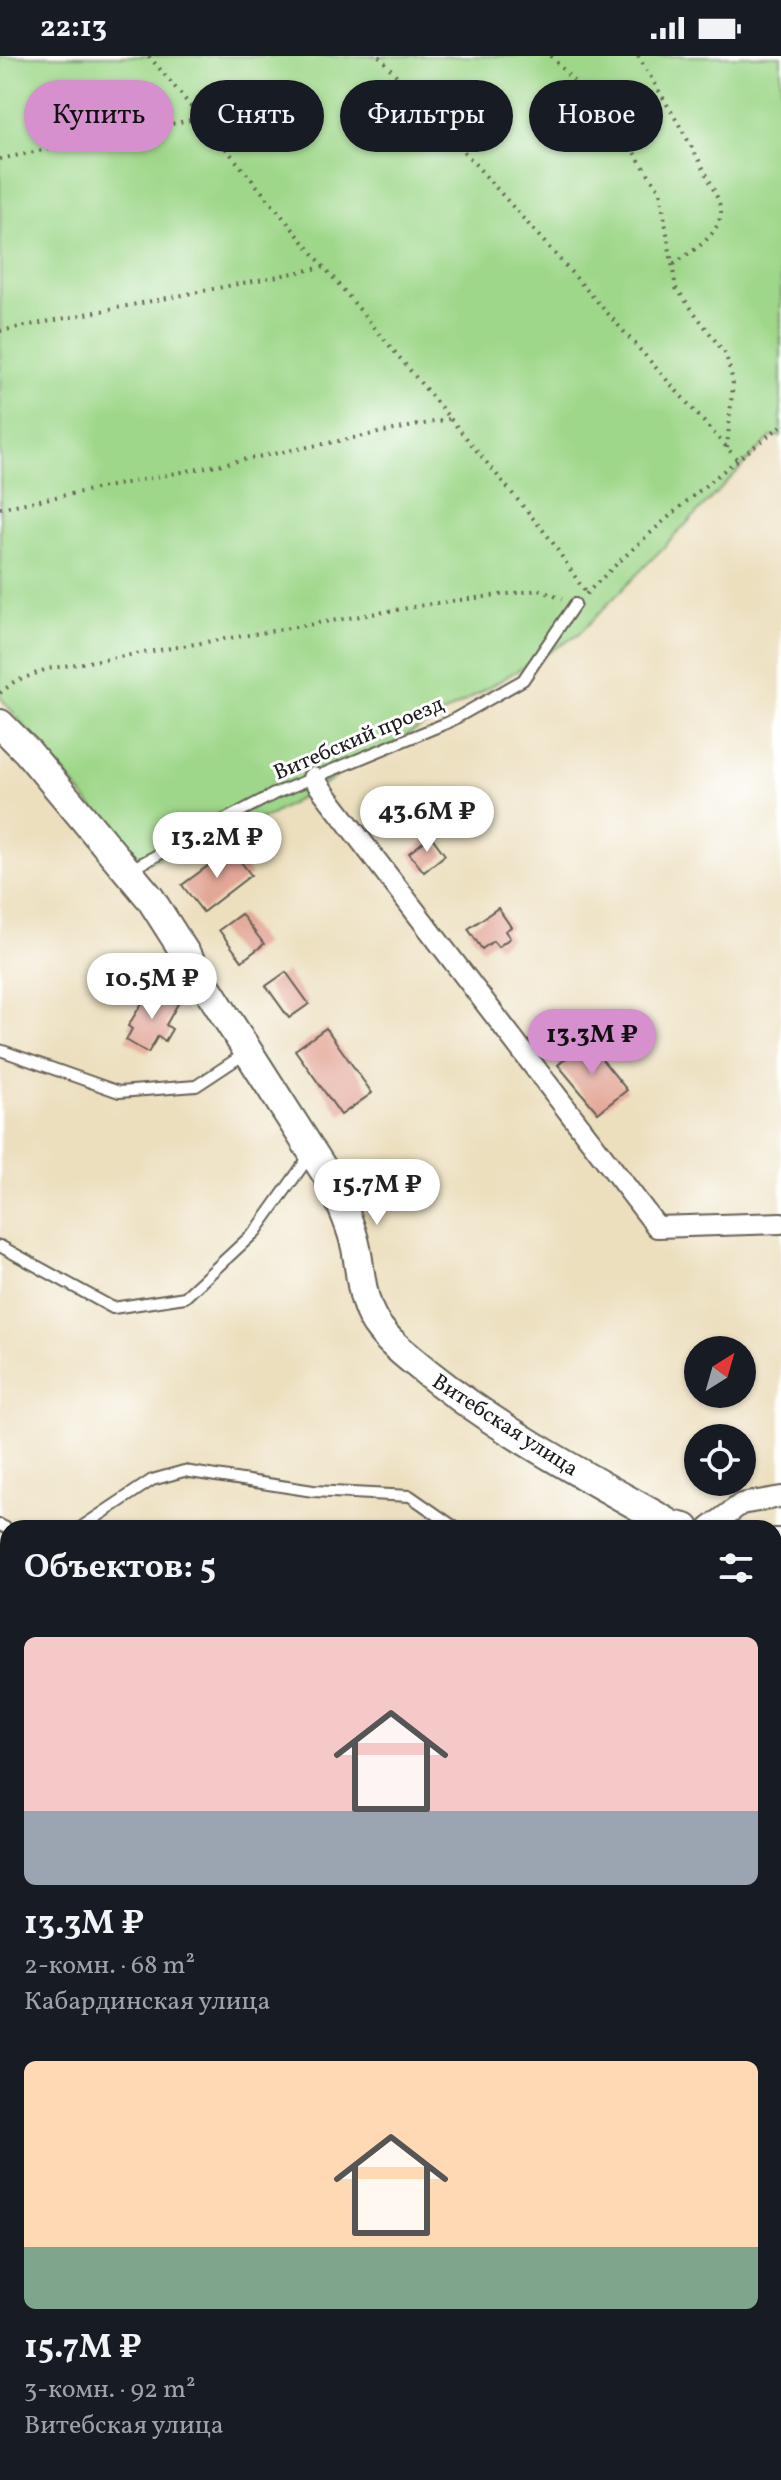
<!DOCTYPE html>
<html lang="ru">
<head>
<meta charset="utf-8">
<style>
	:root { --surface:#171b24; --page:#20242c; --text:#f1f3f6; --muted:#9ea1a6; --accent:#d690ce }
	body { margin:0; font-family:Vollkorn,serif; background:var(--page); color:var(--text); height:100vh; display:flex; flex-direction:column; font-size:30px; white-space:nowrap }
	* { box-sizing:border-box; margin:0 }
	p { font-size:26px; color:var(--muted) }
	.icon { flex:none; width:44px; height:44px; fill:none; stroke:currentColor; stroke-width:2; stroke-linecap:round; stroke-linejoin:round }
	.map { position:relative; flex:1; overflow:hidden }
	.details { position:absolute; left:0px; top:1464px; width:782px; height:960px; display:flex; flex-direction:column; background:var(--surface); border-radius:24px 24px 0 0; box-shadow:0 2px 6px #0004 }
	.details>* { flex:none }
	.top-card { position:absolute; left:24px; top:24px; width:734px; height:72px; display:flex; gap:16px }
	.needle { width:52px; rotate:37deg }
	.tools { position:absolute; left:684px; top:1280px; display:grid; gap:16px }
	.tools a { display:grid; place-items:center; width:72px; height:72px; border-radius:50%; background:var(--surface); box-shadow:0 2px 6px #0004; font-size:40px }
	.price { position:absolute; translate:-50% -68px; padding:0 18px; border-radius:28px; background:#fff; color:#222; font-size:26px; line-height:52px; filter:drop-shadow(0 2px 4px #0008) }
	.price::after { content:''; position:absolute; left:50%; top:48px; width:24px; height:18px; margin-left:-12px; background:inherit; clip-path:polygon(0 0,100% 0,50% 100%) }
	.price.selected { background:var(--accent); color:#111 }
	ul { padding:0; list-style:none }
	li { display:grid; align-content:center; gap:16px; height:424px; padding:0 24px }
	li span { display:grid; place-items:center; height:248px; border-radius:12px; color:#555 }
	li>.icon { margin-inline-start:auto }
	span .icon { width:144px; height:144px; fill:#fffc; stroke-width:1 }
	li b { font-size:34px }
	h2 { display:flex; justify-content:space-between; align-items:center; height:96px; padding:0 24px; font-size:34px }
	.pill { padding:0 28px; border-radius:36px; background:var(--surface); box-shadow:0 2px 6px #0004; font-size:28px; line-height:72px }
	.pill.selected { background:var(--accent); color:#111 }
	.status { display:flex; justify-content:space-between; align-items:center; height:56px; padding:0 40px; background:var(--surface); direction:ltr }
	.status svg { height:22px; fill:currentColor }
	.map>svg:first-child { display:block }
	.green { fill:#9ed789; stroke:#5d7a52; stroke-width:2 }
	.building { fill:#e3a798 }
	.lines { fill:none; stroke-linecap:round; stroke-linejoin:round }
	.lane-casing { stroke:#656055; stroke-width:14 }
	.street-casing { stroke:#656055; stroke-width:24 }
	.secondary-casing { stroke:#656055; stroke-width:32 }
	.path { stroke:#656055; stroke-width:4; stroke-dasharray:2 6; stroke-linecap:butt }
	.lane { stroke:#fff; stroke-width:10 }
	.street { stroke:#fff; stroke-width:20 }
	.secondary { stroke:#fff; stroke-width:28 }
	.labels { text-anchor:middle; stroke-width:6; stroke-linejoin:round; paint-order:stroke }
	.street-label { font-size:22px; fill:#1c1c1c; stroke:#fff }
</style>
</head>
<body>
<div class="status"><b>22:13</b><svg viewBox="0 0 49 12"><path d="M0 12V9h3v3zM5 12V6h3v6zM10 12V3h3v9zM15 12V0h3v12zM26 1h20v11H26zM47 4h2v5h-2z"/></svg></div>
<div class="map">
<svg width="781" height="2424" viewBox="0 0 781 2424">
	<rect width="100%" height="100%" fill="#fff"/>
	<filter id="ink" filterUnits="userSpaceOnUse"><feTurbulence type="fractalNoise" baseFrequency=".0125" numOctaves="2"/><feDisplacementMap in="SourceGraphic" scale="16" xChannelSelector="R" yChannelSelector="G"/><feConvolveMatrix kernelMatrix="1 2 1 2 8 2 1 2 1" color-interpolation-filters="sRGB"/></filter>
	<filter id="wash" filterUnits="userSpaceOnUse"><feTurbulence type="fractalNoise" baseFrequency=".006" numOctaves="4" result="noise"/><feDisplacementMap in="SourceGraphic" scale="32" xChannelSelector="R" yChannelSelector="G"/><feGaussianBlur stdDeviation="1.8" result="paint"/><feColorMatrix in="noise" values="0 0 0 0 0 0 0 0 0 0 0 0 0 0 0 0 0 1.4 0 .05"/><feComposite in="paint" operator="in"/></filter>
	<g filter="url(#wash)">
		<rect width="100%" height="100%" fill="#ecdfbe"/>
		<path class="green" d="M0,0H781V380L771,381L578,579L271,759L141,809L0,641Z"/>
		<g id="blocks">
			<g class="building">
				<path d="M431,780L445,799L424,816L409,797Z"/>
				<path d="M231,793L251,819L203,856L182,829Z"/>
				<path d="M498,852L511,871L505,875L510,882L498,891L493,885L482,893L468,873Z"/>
				<path d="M241,858L264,888L242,905L219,874Z"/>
				<path d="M286,916L309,948L289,962L266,930Z"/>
				<path d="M161,933L180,944L166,969L172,973L165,985L158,980L148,997L126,984L132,973L128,970L145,942L153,947Z"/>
				<path d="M326,972L372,1037L341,1059L295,994Z"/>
				<path d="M587,985L627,1034L598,1057L558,1009Z"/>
				<path d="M781,1605V1648L774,1638V1610Z"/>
				<path d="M781,1745V1787L774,1777V1750Z"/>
				<path d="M781,2030V2083L774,2072V2035Z"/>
				<path d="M0,2164L8,2167V2190L0,2187Z"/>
				<path d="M0,2207L8,2210V2225L0,2244Z"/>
				<path d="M776,2277L781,2284V2312L776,2316L774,2279Z"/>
				<path d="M0,2406L8,2409V2416H20L16,2424H0Z"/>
				<path d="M142,2416H165L158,2424H151Z"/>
				<path d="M270,2416H292L281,2424H275Z"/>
				<path d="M414,2416H450L438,2424H419Z"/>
				<path d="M692,2416H725L730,2424H697Z"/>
			</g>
		</g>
	</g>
	<g filter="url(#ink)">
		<use href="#blocks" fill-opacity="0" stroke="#656055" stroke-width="2"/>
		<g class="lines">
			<defs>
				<g id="lane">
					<path d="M129,814L274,738L449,666L523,624L575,548"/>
					<path d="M0,994L119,1036L196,1030L246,997"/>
					<path d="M0,1190L113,1252L185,1241L256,1175L311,1098"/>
					<path d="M0,1469L8,1473"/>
					<path d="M80,1472L152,1424L184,1415L313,1435L410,1440L456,1472"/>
					<path d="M0,1531L8,1527"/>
				</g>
				<g id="street">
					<path d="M313,722L657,1171L781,1167"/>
					<path d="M709,1472L741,1448L781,1441"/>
					<path d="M0,1774L8,1778"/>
					<path d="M774,1840L781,1850"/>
					<path d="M774,1988L781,1983"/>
					<path d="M0,1997L8,2000"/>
					<path d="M0,2098L8,2080"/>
					<path d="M774,2206L781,2216"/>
					<path d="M659,2416L665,2424"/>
					<path d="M47,2424L51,2416"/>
					<path d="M205,2424L216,2416"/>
					<path d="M480,2424L491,2416"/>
				</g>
				<g id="secondary">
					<path d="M0,668L27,695L150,842L330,1124C340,1146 351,1168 356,1192C361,1217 361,1245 376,1268C390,1288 410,1302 429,1318C503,1377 589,1422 672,1469L685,1472"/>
					<path d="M774,1487H781"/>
				</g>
			</defs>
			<use href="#lane" class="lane-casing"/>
			<use href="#street" class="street-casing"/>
			<use href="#secondary" class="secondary-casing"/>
			<g class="path">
				<path d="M149,0L551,484L585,536"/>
				<path d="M379,0L737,403"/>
				<path d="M551,0L624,82L660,135L676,232L726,299L733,325L727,392"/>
				<path d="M638,0C652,24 723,137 721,157C718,182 691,195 673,209"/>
				<path d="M0,103L200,62"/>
				<path d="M0,275L324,211"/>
				<path d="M0,452L449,363"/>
				<path d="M586,538C648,476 711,423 781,370"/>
				<path d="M0,637L14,626L47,613L443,546L540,534L562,543"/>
			</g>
			<use href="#lane" class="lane"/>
			<use href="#street" class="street"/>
			<use href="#secondary" class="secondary"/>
		</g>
	</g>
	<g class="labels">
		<g class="street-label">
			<text transform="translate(358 681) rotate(-23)" y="8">Витебский проезд</text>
			<text transform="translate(506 1368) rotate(33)" y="8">Витебская улица</text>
		</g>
	</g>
</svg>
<div class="tools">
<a><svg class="needle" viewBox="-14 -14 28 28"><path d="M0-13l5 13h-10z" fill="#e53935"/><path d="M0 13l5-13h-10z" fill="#9ea1a6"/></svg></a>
<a><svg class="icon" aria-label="locate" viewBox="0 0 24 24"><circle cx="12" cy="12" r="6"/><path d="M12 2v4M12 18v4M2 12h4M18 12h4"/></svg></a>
</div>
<b class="price" style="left:427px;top:798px">43.6M ₽</b>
<b class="price" style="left:217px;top:824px">13.2M ₽</b>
<b class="price" style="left:152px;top:965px">10.5M ₽</b>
<b class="price selected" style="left:592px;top:1021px">13.3M ₽</b>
<b class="price" style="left:377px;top:1171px">15.7M ₽</b>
<div class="top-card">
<a class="pill selected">Купить</a>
<a class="pill">Снять</a>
<a class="pill">Фильтры</a>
<a class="pill">Новое</a>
</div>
<section class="details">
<h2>Объектов: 5<svg class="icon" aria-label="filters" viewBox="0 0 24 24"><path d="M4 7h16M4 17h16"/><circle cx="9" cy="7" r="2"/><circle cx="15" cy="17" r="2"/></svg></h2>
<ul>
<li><span style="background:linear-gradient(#f6c9c9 70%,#9aa5b1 0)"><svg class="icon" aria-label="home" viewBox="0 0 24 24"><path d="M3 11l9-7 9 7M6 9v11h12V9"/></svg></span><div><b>13.3M ₽</b><p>2-комн. · 68 m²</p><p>Кабардинская улица</p></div></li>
<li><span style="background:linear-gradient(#ffd9b3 75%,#7fa58c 0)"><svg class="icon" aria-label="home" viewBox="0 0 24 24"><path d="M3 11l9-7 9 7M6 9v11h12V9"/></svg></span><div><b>15.7M ₽</b><p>3-комн. · 92 m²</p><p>Витебская улица</p></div></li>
</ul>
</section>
</div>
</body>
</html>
